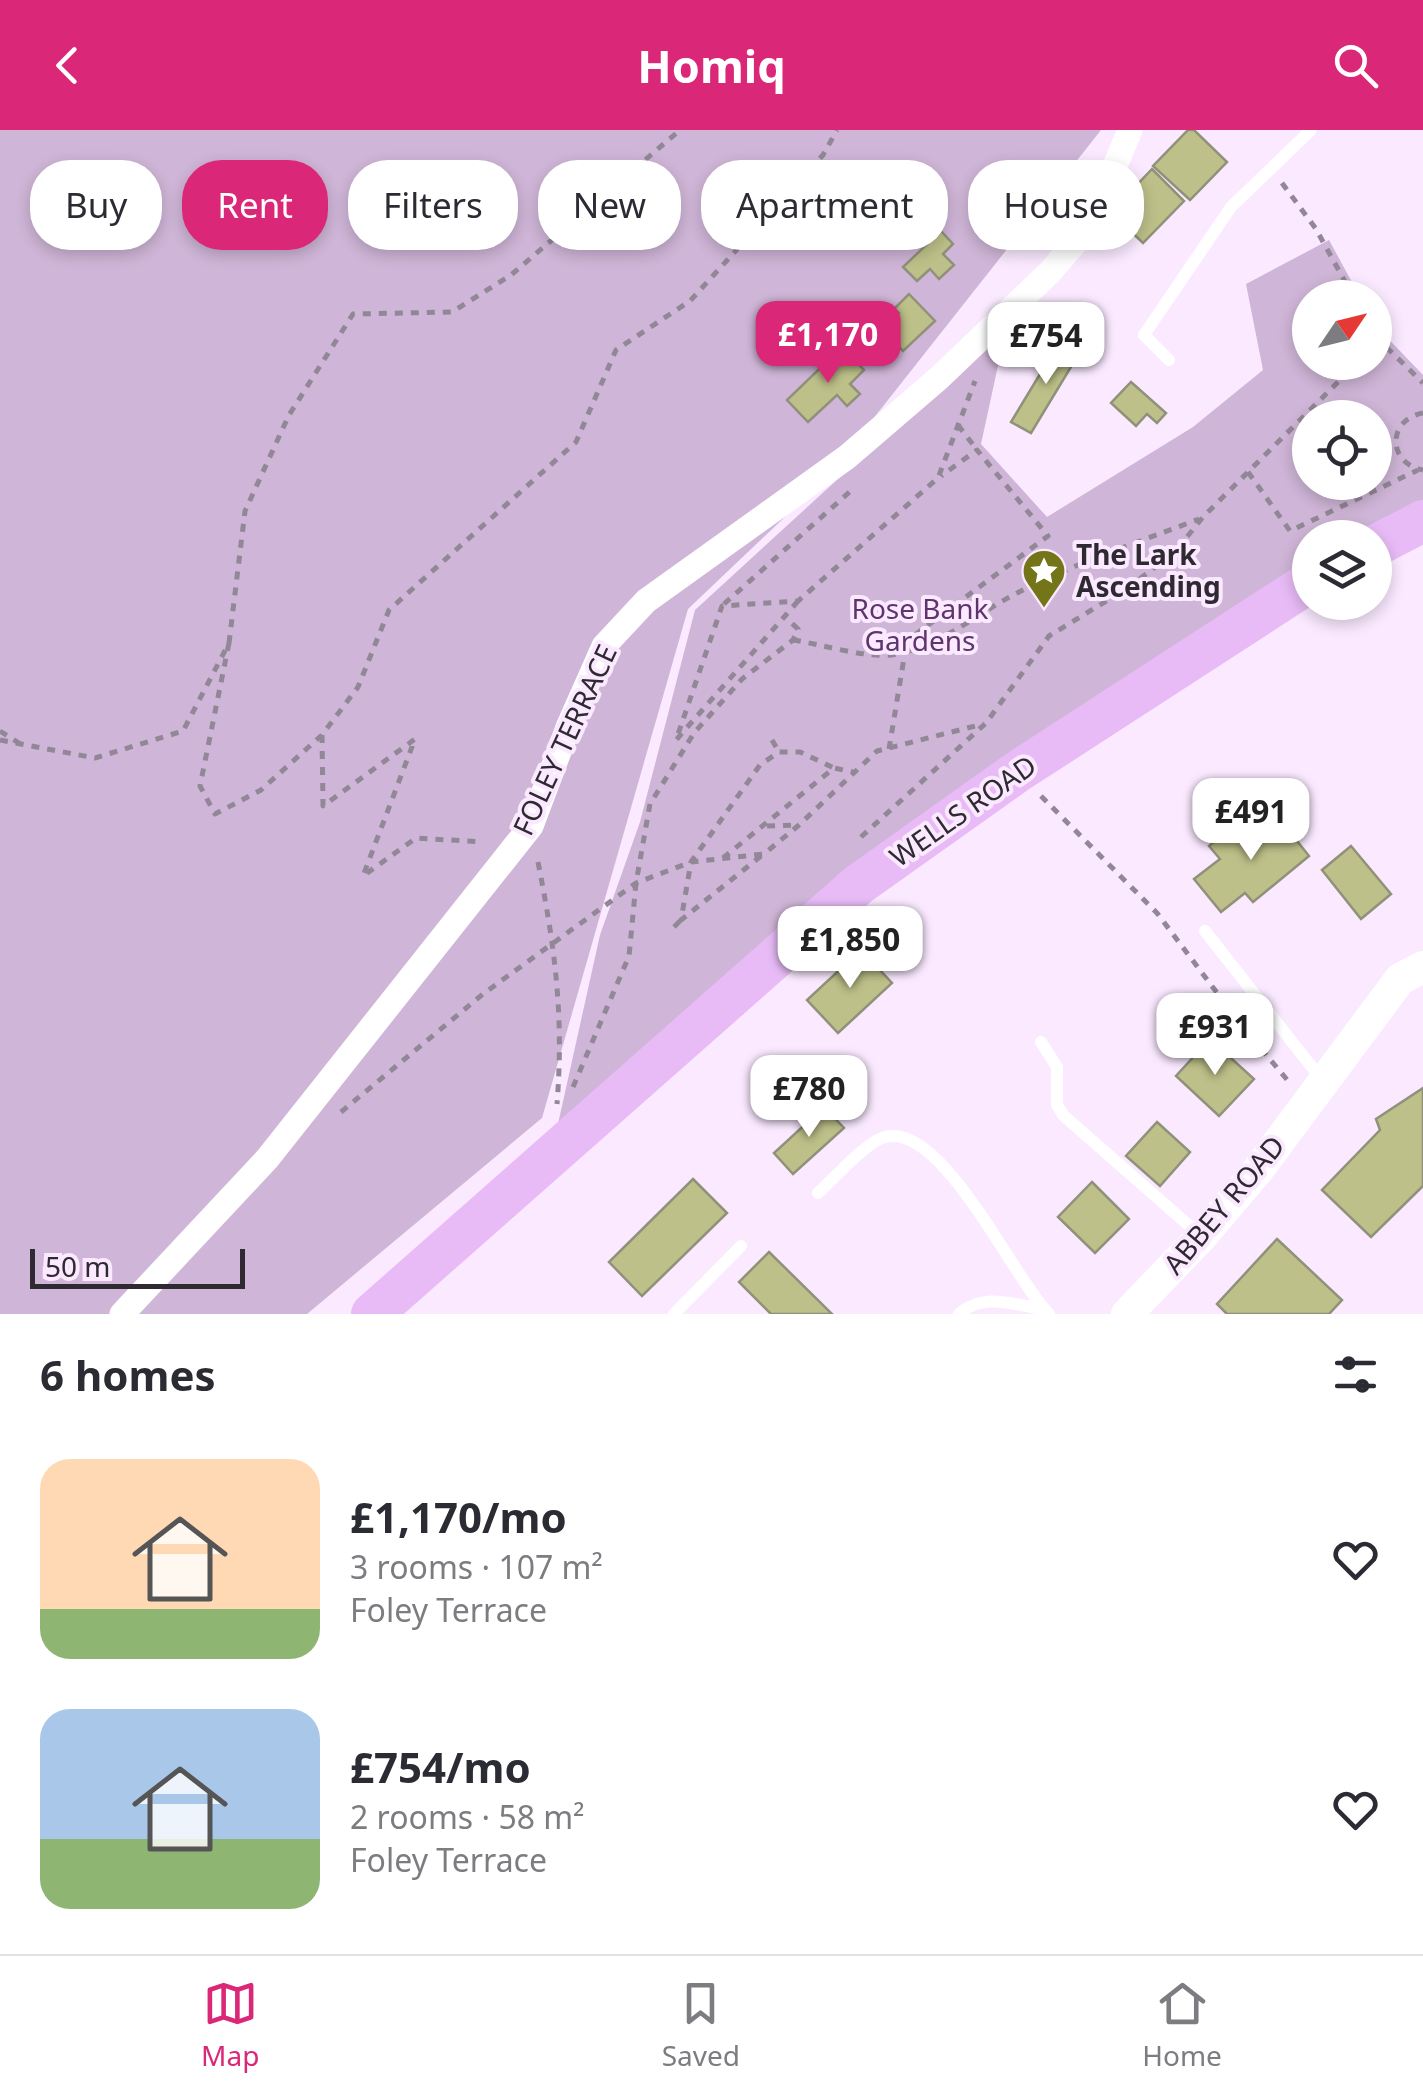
<!DOCTYPE html>
<html lang="en">
<head>
<meta charset="utf-8">
<style>
	:root { --surface:#fff; --page:#f2f2f3; --text:#2b2b33; --muted:#7c7c81; --line:#e1e1e2; --accent:#db2777 }
	body { margin:0; font-family:"Noto Sans",sans-serif; background:var(--page); color:var(--text); height:100vh; display:flex; flex-direction:column; font-size:38px; white-space:nowrap }
	* { box-sizing:border-box; margin:0 }
	p { font-size:32px; color:var(--muted) }
	.icon { flex:none; width:55px; height:55px; fill:none; stroke:currentColor; stroke-width:2; stroke-linecap:round; stroke-linejoin:round }
	.map { position:relative; height:1184px; overflow:hidden }
	.side { display:flex; flex-direction:column; background:var(--surface); flex:1 }
	.side>* { flex:none }
	.banner { position:absolute; left:30px; top:30px; width:1365px; height:90px; display:flex; gap:20px }
	.needle { width:65px; rotate:55deg }
	.tools { position:absolute; left:1292px; top:150px; display:grid; gap:20px }
	.tools a { display:grid; place-items:center; width:100px; height:100px; border-radius:50%; background:var(--surface); box-shadow:0 5px 15px #0003; font-size:50px }
	.scale { position:absolute; left:30px; bottom:25px; width:215px; box-sizing:border-box; padding-left:10px; border:5px solid #2f2931; border-top:0; font-size:28px; line-height:35px; white-space:nowrap; color:#2f2931; -webkit-text-stroke:8px #fae9ff; paint-order:stroke }
	.price { position:absolute; translate:-50% -85px; padding:0 22px; border-radius:20px; background:#fff; color:#222; font-size:32px; line-height:65px; filter:drop-shadow(0 2px 5px #0008) }
	.price::after { content:''; position:absolute; left:50%; top:60px; width:30px; height:22px; margin-left:-15px; background:inherit; clip-path:polygon(0 0,100% 0,50% 100%) }
	.price.active { background:var(--accent); color:#fff }
	ul { padding:0; list-style:none }
	li { display:flex; align-items:center; gap:30px; height:250px; padding:0 40px }
	li span { display:grid; place-items:center; flex:none; width:280px; height:200px; border-radius:30px; color:#555 }
	li>.icon { margin-inline-start:auto }
	span .icon { width:120px; height:120px; fill:#fffc; stroke-width:1 }
	li b { font-size:42px }
	h2 { display:flex; justify-content:space-between; align-items:center; height:120px; padding:0 40px; font-size:42px }
	.tag { padding:0 35px; border-radius:40px; background:var(--surface); box-shadow:0 5px 15px #0003; font-size:35px; line-height:90px }
	.tag.active { background:var(--accent); color:#fff }
	header { display:flex; justify-content:space-between; align-items:center; height:130px; padding:0 40px; background:var(--accent); color:#fff; font-size:45px; font-weight:700 }
	.dock { display:flex; justify-content:space-around; align-items:center; height:140px; border-top:2px solid var(--line); background:var(--surface); font-size:28px; color:var(--muted) }
	.dock a { display:grid; justify-items:center; gap:5px }
	.dock .active { color:var(--accent) }
	.map>svg:first-child { display:block }
	.green { fill:#cfb5d7; fill-rule:evenodd }
	.building { fill:#bec089; stroke:#90917a; stroke-width:2.5 }
	.lines { fill:none; stroke-linecap:round; stroke-linejoin:round }
	.path { stroke:#928796; stroke-width:5; stroke-dasharray:8 8; stroke-linecap:butt }
	.service { stroke:#fff; stroke-width:12 }
	.minor { stroke:#fff; stroke-width:25 }
	.tertiary { stroke:#fff; stroke-width:32 }
	.trunk { stroke:#e8bbf6; stroke-width:42 }
	.labels { text-anchor:middle; stroke-width:8; stroke-linejoin:round; paint-order:stroke }
	.poi-label { font-size:28px; font-weight:bold; fill:#2f2931; stroke:#fae9ff; text-anchor:start }
	.park-label { font-size:28px; fill:#5f346c; stroke:#fae9ff }
	.street-label { font-size:28px; fill:#2f2931; stroke:#fae9ff }
</style>
</head>
<body>
<header><svg class="icon" aria-label="back" viewBox="0 0 24 24"><path d="M15 5l-7 7 7 7"/></svg>Homiq<svg class="icon" aria-label="search" viewBox="0 0 24 24"><circle cx="10" cy="10" r="6"/><path d="M15 15l6 6"/></svg></header>
<div class="map">
<svg width="1423" height="1184" viewBox="0 0 1423 1184">
	<rect width="100%" height="100%" fill="#fae9ff"/>
	<g class="green">
		<path d="M0,0H1101L828,346L688,479L542,988L307,1184H0Z"/>
		<path d="M1329,110L1360,167L1310,168V232H1375V195L1423,245V373L1362,407L1310,408V439L558,994L600,805L640,692L695,480L1007,194L981,314L1047,387L1193,297L1263,240L1246,154ZM1310,288H1375V352H1310Z"/>
	</g>
	<g class="building">
		<path d="M1188,0H1194L1227,32L1190,70L1153,36Z"/>
		<path d="M1152,39L1184,71L1143,113L1123,94L1133,84L1124,75L1137,62L1133,59Z"/>
		<path d="M941,101L953,114L943,124L954,135L939,149L930,139L917,151L903,137Z"/>
		<path d="M909,164L935,191L903,221L878,196L891,183L895,187L899,183L894,179Z"/>
		<path d="M1060,211L1080,222L1031,303L1011,292Z"/>
		<path d="M842,217L864,240L850,254L860,264L847,276L837,265L808,292L787,270Z"/>
		<path d="M1131,252L1166,283L1157,293L1147,284L1136,296L1111,273Z"/>
		<path d="M1274,682L1309,726L1253,772L1245,763L1221,782L1194,749L1220,729L1209,716L1232,697L1242,709Z"/>
		<path d="M1351,716L1391,764L1361,789L1322,740Z"/>
		<path d="M861,820L892,853L838,903L807,870Z"/>
		<path d="M1210,909L1254,949L1219,986L1176,946Z"/>
		<path d="M1423,958V1056L1371,1107L1322,1060L1380,1000L1376,989Z"/>
		<path d="M824,977L844,998L793,1044L774,1023Z"/>
		<path d="M1157,992L1190,1022L1160,1056L1126,1026Z"/>
		<path d="M693,1049L727,1083L642,1166L609,1132Z"/>
		<path d="M1092,1052L1129,1089L1095,1123L1058,1087Z"/>
		<path d="M1277,1109L1342,1170L1329,1184H1227L1217,1174Z"/>
		<path d="M769,1122L832,1184H771L739,1152Z"/>
	</g>
	<g class="lines">
		<g class="path">
			<path d="M1282,53L1316,99L1354,168"/>
			<path d="M1375,206L1423,253"/>
			<path d="M1423,283C1386,290 1388,334 1423,340"/>
			<path d="M958,295L977,320"/>
			<path d="M1248,342L1290,401L1418,340"/>
			<path d="M798,471L676,610L722,476L798,471L938,348L975,251"/>
			<path d="M724,474L854,358"/>
			<path d="M793,510C820,514 865,528 891,525C940,518 978,482 1021,461C1078,432 1139,412 1199,389"/>
			<path d="M229,513L200,656L215,684L261,660L322,605L358,557L389,480L576,312L616,220L690,171L823,25L837,0"/>
			<path d="M889,524L1048,406L977,320L941,346"/>
			<path d="M0,601L19,613"/>
			<path d="M322,605L323,676L415,609L363,746L416,708L483,712"/>
			<path d="M0,610L95,628L183,601L229,513L245,381L289,285L353,184L452,182L511,145L680,0"/>
			<path d="M772,610L779,622"/>
			<path d="M889,619L905,522"/>
			<path d="M1041,666L1157,783L1242,896L1289,952"/>
			<path d="M767,696L796,695"/>
			<path d="M861,707L986,593L1049,506L1126,459L1174,423L1203,387L1358,232"/>
			<path d="M761,726L681,790L691,732L760,635L779,622H800L834,638"/>
			<path d="M723,728L834,638L853,642"/>
			<path d="M538,732C555,818 564,885 557,974"/>
			<path d="M674,797L681,790"/>
			<path d="M573,957L629,826L636,753L650,674L694,603L742,549L793,510L798,499L784,486"/>
			<path d="M341,982L483,864L636,753L691,732L764,724L799,695L877,621L983,594"/>
		</g>
		<g class="service">
			<path d="M1169,230L1144,205L1231,77L1311,0"/>
			<path d="M1205,801L1322,950"/>
			<path d="M1041,912L1057,937V975L1064,986L1201,1106"/>
			<path d="M818,1063C835,1048 862,1016 882,1008C940,986 1013,1149 1049,1184"/>
			<path d="M674,1184L741,1116"/>
			<path d="M959,1184C984,1162 1013,1175 1043,1179"/>
		</g>
		<path class="minor" d="M122,1184L267,1029L531,696L569,595L604,516L646,471L847,327L939,248L1050,142L1091,94L1130,0"/>
		<path class="tertiary" d="M1127,1184L1201,1107L1258,1040L1400,849L1423,837"/>
		<g class="trunk">
			<path d="M1375,416L1423,391"/>
			<path d="M372,1184L858,755L1017,642L1310,452"/>
		</g>
	</g>
	<defs>
		<symbol id="sight-pin" viewBox="-11 -11 22 30"><path d="M0 17L-7.5 6A9.5 9.5 0 1 1 7.5 6Z" fill="#747419" stroke="#fae9ff"/><path d="M0-6L1.8-2.2L6-1.7L2.9 1.2L3.7 5.4L0 3.3L-3.7 5.4L-2.9 1.2L-6-1.7L-1.8-2.2Z" fill="#fff"/></symbol>
	</defs>
	<g fill-rule="evenodd">
		<use href="#sight-pin" x="1019" y="416" width="50" height="68"/>
	</g>
	<g class="labels">
		<g class="poi-label">
			<text x="1076" y="435">The Lark<tspan x="1076" dy="32">Ascending</tspan></text>
		</g>
		<g class="park-label">
			<text x="920" y="489">Rose Bank<tspan x="920" dy="32">Gardens</tspan></text>
		</g>
		<g class="street-label">
			<text transform="translate(565 610) rotate(-65)" y="10">FOLEY TERRACE</text>
			<text transform="translate(963 681) rotate(-35)" y="10">WELLS ROAD</text>
			<text transform="translate(1224 1075) rotate(-50)" y="10">ABBEY ROAD</text>
		</g>
	</g>
</svg>
<div class="tools">
<a><svg class="needle" viewBox="-14 -14 28 28"><path d="M0-13l5 13h-10z" fill="#e53935"/><path d="M0 13l5-13h-10z" fill="#7c7c81"/></svg></a>
<a><svg class="icon" aria-label="locate" viewBox="0 0 24 24"><circle cx="12" cy="12" r="6"/><path d="M12 2v4M12 18v4M2 12h4M18 12h4"/></svg></a>
<a><svg class="icon" aria-label="layers" viewBox="0 0 24 24"><path d="M12 4l9 5-9 5-9-5zM3 14l9 5 9-5"/></svg></a>
</div>
<div class="scale">50 m</div>
<b class="price active" style="left:828px;top:256px">£1,170</b>
<b class="price" style="left:1046px;top:257px">£754</b>
<b class="price" style="left:1251px;top:733px">£491</b>
<b class="price" style="left:850px;top:861px">£1,850</b>
<b class="price" style="left:1215px;top:948px">£931</b>
<b class="price" style="left:809px;top:1010px">£780</b>
<div class="banner">
<a class="tag">Buy</a>
<a class="tag active">Rent</a>
<a class="tag">Filters</a>
<a class="tag">New</a>
<a class="tag">Apartment</a>
<a class="tag">House</a>
</div>
</div>
<section class="side">
<h2>6 homes<svg class="icon" aria-label="filters" viewBox="0 0 24 24"><path d="M4 7h16M4 17h16"/><circle cx="9" cy="7" r="2"/><circle cx="15" cy="17" r="2"/></svg></h2>
<ul>
<li><span style="background:linear-gradient(#ffd9b3 75%,#8fb573 0)"><svg class="icon" aria-label="home" viewBox="0 0 24 24"><path d="M3 11l9-7 9 7M6 9v11h12V9"/></svg></span><div><b>£1,170/mo</b><p>3 rooms · 107 m²</p><p>Foley Terrace</p></div><svg class="icon" aria-label="heart" viewBox="0 0 24 24"><path d="M12 20l-8-8c-3-5 5-10 8-4 3-6 11-1 8 4z"/></svg></li>
<li><span style="background:linear-gradient(#a9c7e8 65%,#8fb573 0)"><svg class="icon" aria-label="home" viewBox="0 0 24 24"><path d="M3 11l9-7 9 7M6 9v11h12V9"/></svg></span><div><b>£754/mo</b><p>2 rooms · 58 m²</p><p>Foley Terrace</p></div><svg class="icon" aria-label="heart" viewBox="0 0 24 24"><path d="M12 20l-8-8c-3-5 5-10 8-4 3-6 11-1 8 4z"/></svg></li>
</ul>
</section>
<nav class="dock">
<a class="active"><svg class="icon" aria-label="map" viewBox="0 0 24 24"><path d="M3 6l6-2 6 2 6-2v14l-6 2-6-2-6 2zM9 4v14M15 6v14"/></svg>Map</a>
<a><svg class="icon" aria-label="saved" viewBox="0 0 24 24"><path d="M7 4h10v16l-5-4-5 4z"/></svg>Saved</a>
<a><svg class="icon" aria-label="home" viewBox="0 0 24 24"><path d="M3 11l9-7 9 7M6 9v11h12V9"/></svg>Home</a>
</nav>
</body>
</html>
